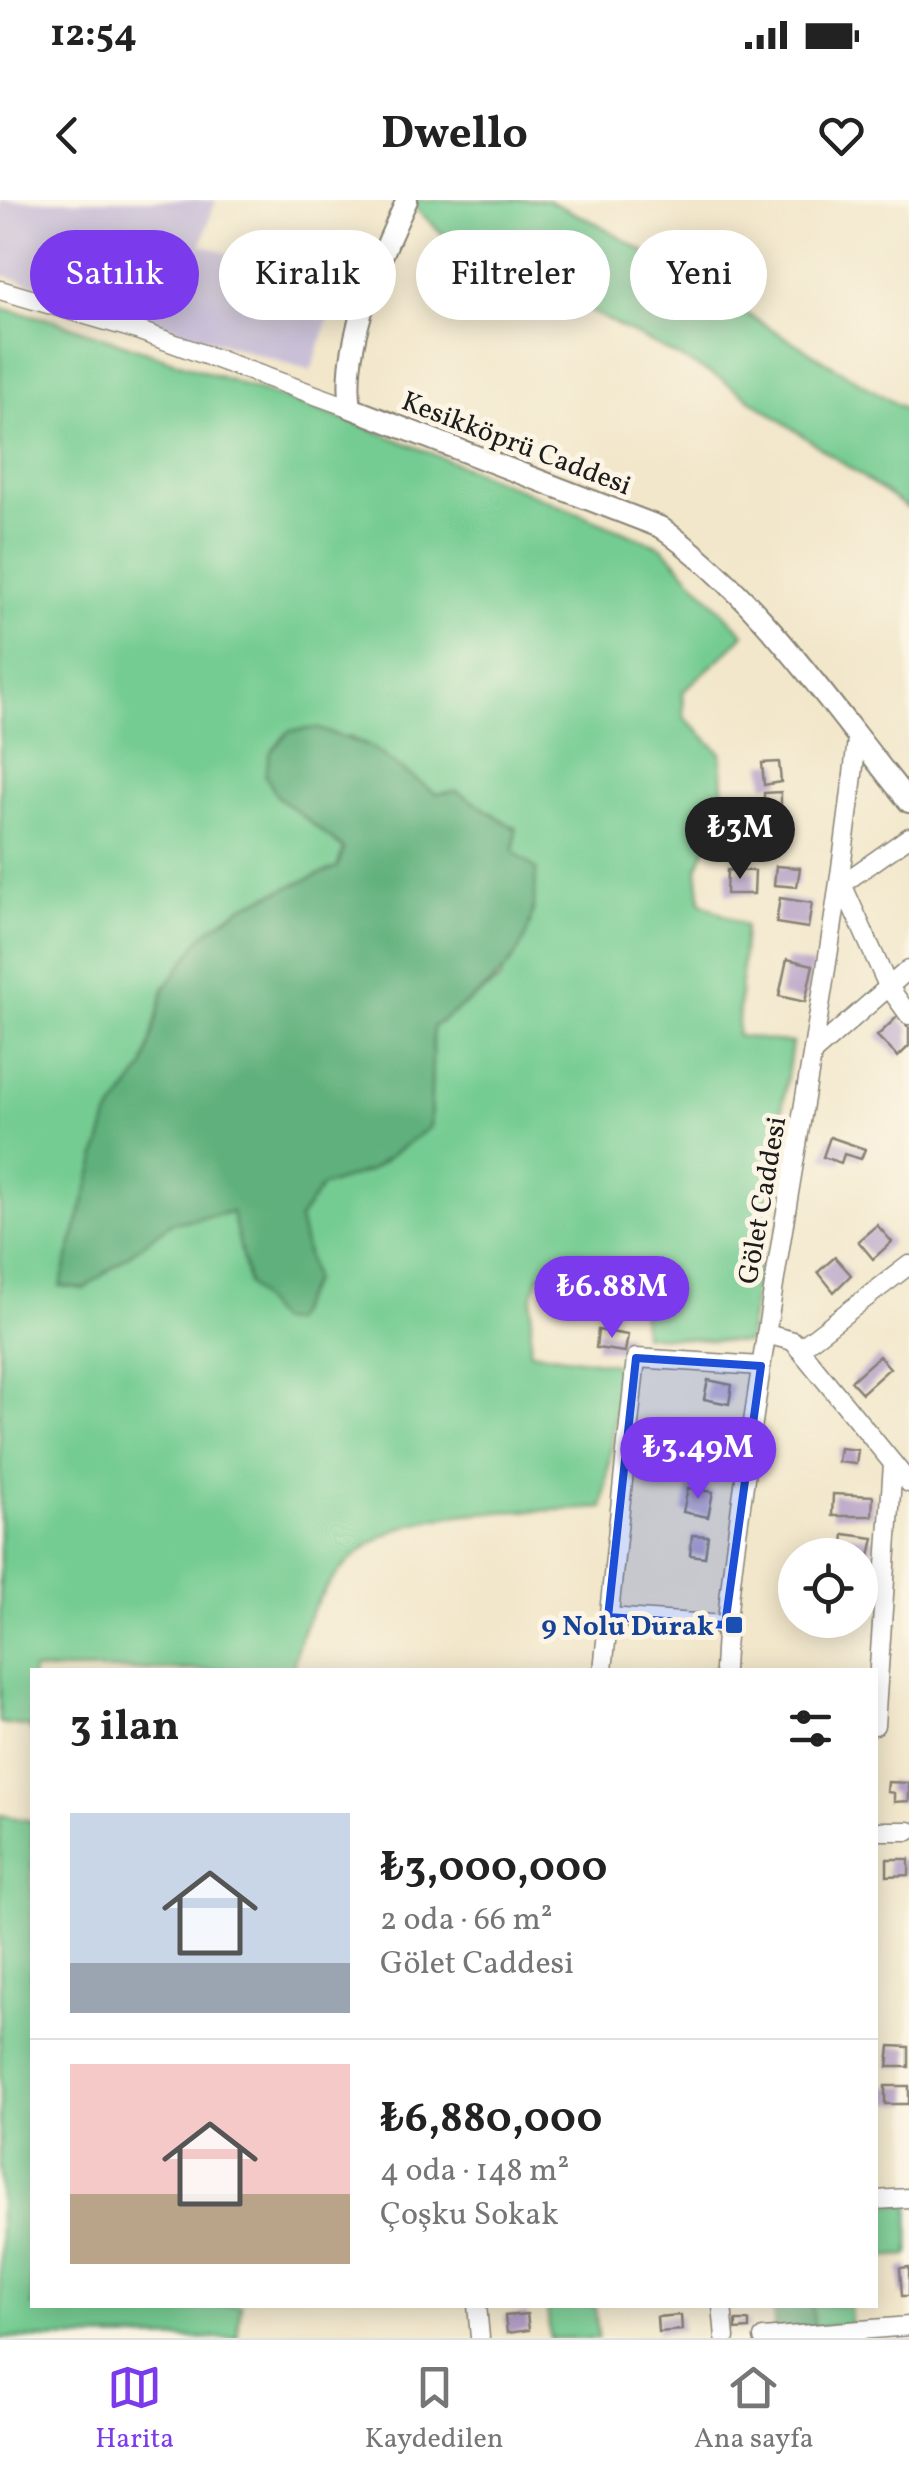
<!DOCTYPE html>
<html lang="tr">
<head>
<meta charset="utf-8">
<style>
	:root { --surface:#fff; --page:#f2f2f2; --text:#222; --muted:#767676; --line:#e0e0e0; --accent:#7c3aed }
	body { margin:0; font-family:Vollkorn,serif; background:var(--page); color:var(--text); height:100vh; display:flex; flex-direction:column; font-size:38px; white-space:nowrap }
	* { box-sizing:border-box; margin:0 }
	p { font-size:32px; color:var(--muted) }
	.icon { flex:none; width:55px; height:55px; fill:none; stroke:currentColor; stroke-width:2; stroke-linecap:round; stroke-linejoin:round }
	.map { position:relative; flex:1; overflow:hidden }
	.details { position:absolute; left:30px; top:1468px; width:848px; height:640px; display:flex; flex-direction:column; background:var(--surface); border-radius:0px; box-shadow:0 5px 25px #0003 }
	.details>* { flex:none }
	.guide { position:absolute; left:30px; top:30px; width:850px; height:90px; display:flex; gap:20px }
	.buttons { position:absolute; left:778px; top:1338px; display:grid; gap:20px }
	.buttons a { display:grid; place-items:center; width:100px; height:100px; border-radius:50%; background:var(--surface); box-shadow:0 5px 25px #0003; font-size:50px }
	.price { position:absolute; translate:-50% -85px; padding:0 22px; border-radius:35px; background:var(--accent); color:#fff; font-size:32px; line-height:65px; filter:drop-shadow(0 2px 5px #0008) }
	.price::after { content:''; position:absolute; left:50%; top:60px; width:30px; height:22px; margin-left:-15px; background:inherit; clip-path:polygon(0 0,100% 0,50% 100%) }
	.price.active { background:#222; color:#fff }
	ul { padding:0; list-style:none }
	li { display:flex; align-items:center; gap:30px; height:250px; padding:0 40px }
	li+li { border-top:2px solid var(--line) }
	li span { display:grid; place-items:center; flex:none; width:280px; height:200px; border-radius:0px; color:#555 }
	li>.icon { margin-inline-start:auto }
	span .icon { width:120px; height:120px; fill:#fffc; stroke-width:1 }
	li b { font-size:42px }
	h2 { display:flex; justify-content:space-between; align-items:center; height:120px; padding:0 40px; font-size:42px }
	.tag { padding:0 35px; border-radius:45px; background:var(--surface); box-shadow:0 5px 25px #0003; font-size:35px; line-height:90px }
	.tag.active { background:var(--accent); color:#fff }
	.status { display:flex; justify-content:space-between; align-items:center; height:70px; padding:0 50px; background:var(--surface); direction:ltr }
	.status svg { height:28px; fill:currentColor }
	header { display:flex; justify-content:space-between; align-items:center; height:130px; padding:0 40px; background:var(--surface); font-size:45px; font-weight:700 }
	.tabs { display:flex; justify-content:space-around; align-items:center; height:140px; border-top:2px solid var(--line); background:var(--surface); font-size:28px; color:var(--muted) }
	.tabs a { display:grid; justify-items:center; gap:5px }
	.tabs .active { color:var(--accent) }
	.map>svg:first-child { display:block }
	.industrial { fill:#c9bfd7 }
	.green { fill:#74cc92; stroke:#487457; stroke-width:2.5; fill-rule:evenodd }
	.forest { fill:#5fb07c; stroke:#3e664c; stroke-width:2.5 }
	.building { fill:#b29dc6 }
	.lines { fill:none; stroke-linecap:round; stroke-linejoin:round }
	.minor-casing { stroke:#878274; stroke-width:21 }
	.tertiary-casing { stroke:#878274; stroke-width:24 }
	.minor { stroke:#fff; stroke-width:18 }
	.tertiary { stroke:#fff; stroke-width:20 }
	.marked { fill:#1d4ed8; fill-opacity:0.2; stroke:#1d4ed8; stroke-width:8; stroke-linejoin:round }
	.transit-dot { fill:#1a4fb4; stroke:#fcf5e5; stroke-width:4 }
	.labels { text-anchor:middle; stroke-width:10; stroke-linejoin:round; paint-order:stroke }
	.street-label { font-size:28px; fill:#1c1c1c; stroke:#fcf5e5 }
	.transit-label { font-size:28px; font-weight:bold; fill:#164399; stroke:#fcf5e5; text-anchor:end }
</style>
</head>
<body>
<div class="status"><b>12:54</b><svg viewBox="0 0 49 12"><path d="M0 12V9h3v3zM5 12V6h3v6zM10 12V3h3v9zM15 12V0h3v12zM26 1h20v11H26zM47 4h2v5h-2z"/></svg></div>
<header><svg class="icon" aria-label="back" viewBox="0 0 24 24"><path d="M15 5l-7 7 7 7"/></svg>Dwello<svg class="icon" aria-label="heart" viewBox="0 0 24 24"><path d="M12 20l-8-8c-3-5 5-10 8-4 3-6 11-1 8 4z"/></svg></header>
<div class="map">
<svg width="909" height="2138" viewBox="0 0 909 2138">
	<rect width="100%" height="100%" fill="#fcf5e5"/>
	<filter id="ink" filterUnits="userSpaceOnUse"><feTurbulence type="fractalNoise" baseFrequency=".01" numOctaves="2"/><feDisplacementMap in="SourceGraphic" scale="20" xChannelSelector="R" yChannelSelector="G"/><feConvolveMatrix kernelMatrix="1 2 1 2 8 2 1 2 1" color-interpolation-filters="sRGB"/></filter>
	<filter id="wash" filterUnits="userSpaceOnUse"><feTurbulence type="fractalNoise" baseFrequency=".0048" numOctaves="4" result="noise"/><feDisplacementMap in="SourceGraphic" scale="40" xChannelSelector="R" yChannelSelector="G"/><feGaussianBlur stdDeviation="2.25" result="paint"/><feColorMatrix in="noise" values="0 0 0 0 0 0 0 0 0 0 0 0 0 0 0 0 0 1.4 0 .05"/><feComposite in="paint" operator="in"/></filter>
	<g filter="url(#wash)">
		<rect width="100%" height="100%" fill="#f2e7cb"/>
		<path class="industrial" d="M0,0H216L201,45L339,88L311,171L0,74Z"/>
		<g class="green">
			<path d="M415,0H547L598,24L909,212V309L721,179L445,36L412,5Z"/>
			<path d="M0,108L53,120L361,225L662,347L744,434C725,457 703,471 683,492L684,517L721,553L724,602L697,669L701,703L745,726L737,836L792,843L747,1143L643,1135C643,1101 638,1094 612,1073L539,1075L532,1098L530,1152L622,1165L603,1308C544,1312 478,1308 420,1322C353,1338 301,1404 293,1470H32V1532L29,1527L0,1523ZM347,536L371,547L436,594L457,591L516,629L501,779L433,827L430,927L369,971L322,986L299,1019L313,1080L248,1083L233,1012L171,1023L84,1089L61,1086L108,917L144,868L243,706L337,668L344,649L277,596Z"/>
			<path d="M0,1615L32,1621V2105H241L237,2138H0Z"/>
			<path d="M909,2003V2055L875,2057V2005Z"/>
			<path d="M547,2105H595L598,2138H550Z"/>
			<path d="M812,2105H850L851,2124L814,2127Z"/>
		</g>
		<g class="forest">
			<path d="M316,528L371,547L436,594L457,591L516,629L514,652L536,669C537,758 499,780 433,827L430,927L369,971L322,986L299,1019L313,1080L291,1122L277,1121L248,1083L232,1012L171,1023L84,1089L60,1086L108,917L144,868L164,789L204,734L243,706L337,667L344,649L277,596L265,575L270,553L289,531Z"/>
			<path d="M773,2105H812L814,2127L775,2130Z"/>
		</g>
		<g id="blocks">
			<g class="building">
				<path d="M779,562L781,582L764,585L762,563Z"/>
				<path d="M781,592V613L764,615V593Z"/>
				<path d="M776,666L800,668L797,687L774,685Z"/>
				<path d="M727,670L755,671L754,694H726Z"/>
				<path d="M780,698L812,703L808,728L776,723Z"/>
				<path d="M787,759L813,765L805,802L779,796Z"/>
				<path d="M898,816L909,828V846L898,857L877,836Z"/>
				<path d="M830,937L865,949L861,959L844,954L841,963L823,957Z"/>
				<path d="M877,1025L892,1042L873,1059L858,1041Z"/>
				<path d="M835,1057L851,1075L834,1092L818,1072Z"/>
				<path d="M598,1130L628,1135L625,1152L596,1148Z"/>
				<path d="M879,1156L890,1168L862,1193L851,1181Z"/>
				<path d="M708,1180L732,1185L729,1204L704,1199Z"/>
				<path d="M840,1248L858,1250L856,1264L838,1262Z"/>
				<path d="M688,1288L713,1292L708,1317L683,1312Z"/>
				<path d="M833,1294L873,1296L872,1316H832Z"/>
				<path d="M844,1334L874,1338L868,1365L860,1364V1355H842Z"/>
				<path d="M692,1335L708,1336L705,1357L690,1355Z"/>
				<path d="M888,1582L909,1583V1601L894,1602V1593L887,1592Z"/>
				<path d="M887,1659H909V1675L887,1676Z"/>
				<path d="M890,1846L909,1847V1867H888Z"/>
				<rect x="885" y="1886" width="24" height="18"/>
				<path d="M909,2067V2096H902L900,2068Z"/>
				<path d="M527,2114L529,2130L507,2133L505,2116Z"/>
				<path d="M681,2115L682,2130L658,2132L657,2117Z"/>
				<path d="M736,2121H749V2129L736,2130Z"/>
			</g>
		</g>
	</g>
	<g filter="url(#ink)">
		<use href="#blocks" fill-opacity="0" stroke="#878274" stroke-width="2.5"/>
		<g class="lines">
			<defs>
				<g id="minor">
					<path d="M0,90L134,129L351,208"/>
					<path d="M909,637L842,684L888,786L909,815"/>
					<path d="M813,853L909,769"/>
					<path d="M766,1134L793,1141L909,1283"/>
					<path d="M799,1149L909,1065"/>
					<path d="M608,1417L725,1425"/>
					<path d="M603,1470L636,1158L761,1166"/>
					<path d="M724,1470C727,1392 740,1314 751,1237C783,1003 832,773 857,539"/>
					<path d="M875,1525L893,1264"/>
					<path d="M875,1631H909"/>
					<path d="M875,2000L909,1998"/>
					<path d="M477,2105L480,2138"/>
					<path d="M722,2105L725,2138"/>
					<path d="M763,2138L909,2126"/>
				</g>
				<path id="tertiary" d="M407,0C379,60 341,143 351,208L660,327C760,397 832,508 909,602"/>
			</defs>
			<use href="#minor" class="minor-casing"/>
			<use href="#tertiary" class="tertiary-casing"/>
			<use href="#minor" class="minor"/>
			<use href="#tertiary" class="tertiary"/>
		</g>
	</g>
	<path class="marked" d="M636,1158L761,1166L725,1425L608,1417Z"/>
	<rect class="transit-dot" x="724" y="1415" width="20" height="20" rx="5"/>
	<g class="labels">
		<g class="street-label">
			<text transform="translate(517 242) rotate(21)" y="10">Kesikköprü Caddesi</text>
			<text transform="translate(761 1000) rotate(-80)" y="10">Gölet Caddesi</text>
		</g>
		<g class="transit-label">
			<text x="714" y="1435">9 Nolu Durak</text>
		</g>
	</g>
</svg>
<div class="buttons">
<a><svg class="icon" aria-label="locate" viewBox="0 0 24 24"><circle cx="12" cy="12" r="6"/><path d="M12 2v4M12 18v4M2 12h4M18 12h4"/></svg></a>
</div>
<b class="price active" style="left:740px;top:682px">₺3M</b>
<b class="price" style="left:612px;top:1141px">₺6.88M</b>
<b class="price" style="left:698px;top:1302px">₺3.49M</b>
<div class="guide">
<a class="tag active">Satılık</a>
<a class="tag">Kiralık</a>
<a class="tag">Filtreler</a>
<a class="tag">Yeni</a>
</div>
<section class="details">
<h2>3 ilan<svg class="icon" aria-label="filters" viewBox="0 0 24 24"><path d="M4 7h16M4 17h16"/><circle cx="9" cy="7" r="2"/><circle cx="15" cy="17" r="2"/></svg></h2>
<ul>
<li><span style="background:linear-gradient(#c9d6e8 75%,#9aa5b1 0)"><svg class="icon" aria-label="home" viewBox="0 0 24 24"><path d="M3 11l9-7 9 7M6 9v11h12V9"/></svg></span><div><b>₺3,000,000</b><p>2 oda · 66 m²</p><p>Gölet Caddesi</p></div></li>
<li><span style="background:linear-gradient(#f6c9c9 65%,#b9a48a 0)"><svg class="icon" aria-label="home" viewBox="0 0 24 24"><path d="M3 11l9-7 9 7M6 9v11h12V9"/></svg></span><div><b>₺6,880,000</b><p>4 oda · 148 m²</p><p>Çoşku Sokak</p></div></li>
</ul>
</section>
</div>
<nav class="tabs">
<a class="active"><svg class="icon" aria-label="map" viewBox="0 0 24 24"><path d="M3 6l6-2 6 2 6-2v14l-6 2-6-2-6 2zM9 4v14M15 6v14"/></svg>Harita</a>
<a><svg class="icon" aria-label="saved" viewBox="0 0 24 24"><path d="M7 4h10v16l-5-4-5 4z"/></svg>Kaydedilen</a>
<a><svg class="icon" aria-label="home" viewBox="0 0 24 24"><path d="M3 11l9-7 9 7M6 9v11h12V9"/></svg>Ana sayfa</a>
</nav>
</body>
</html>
